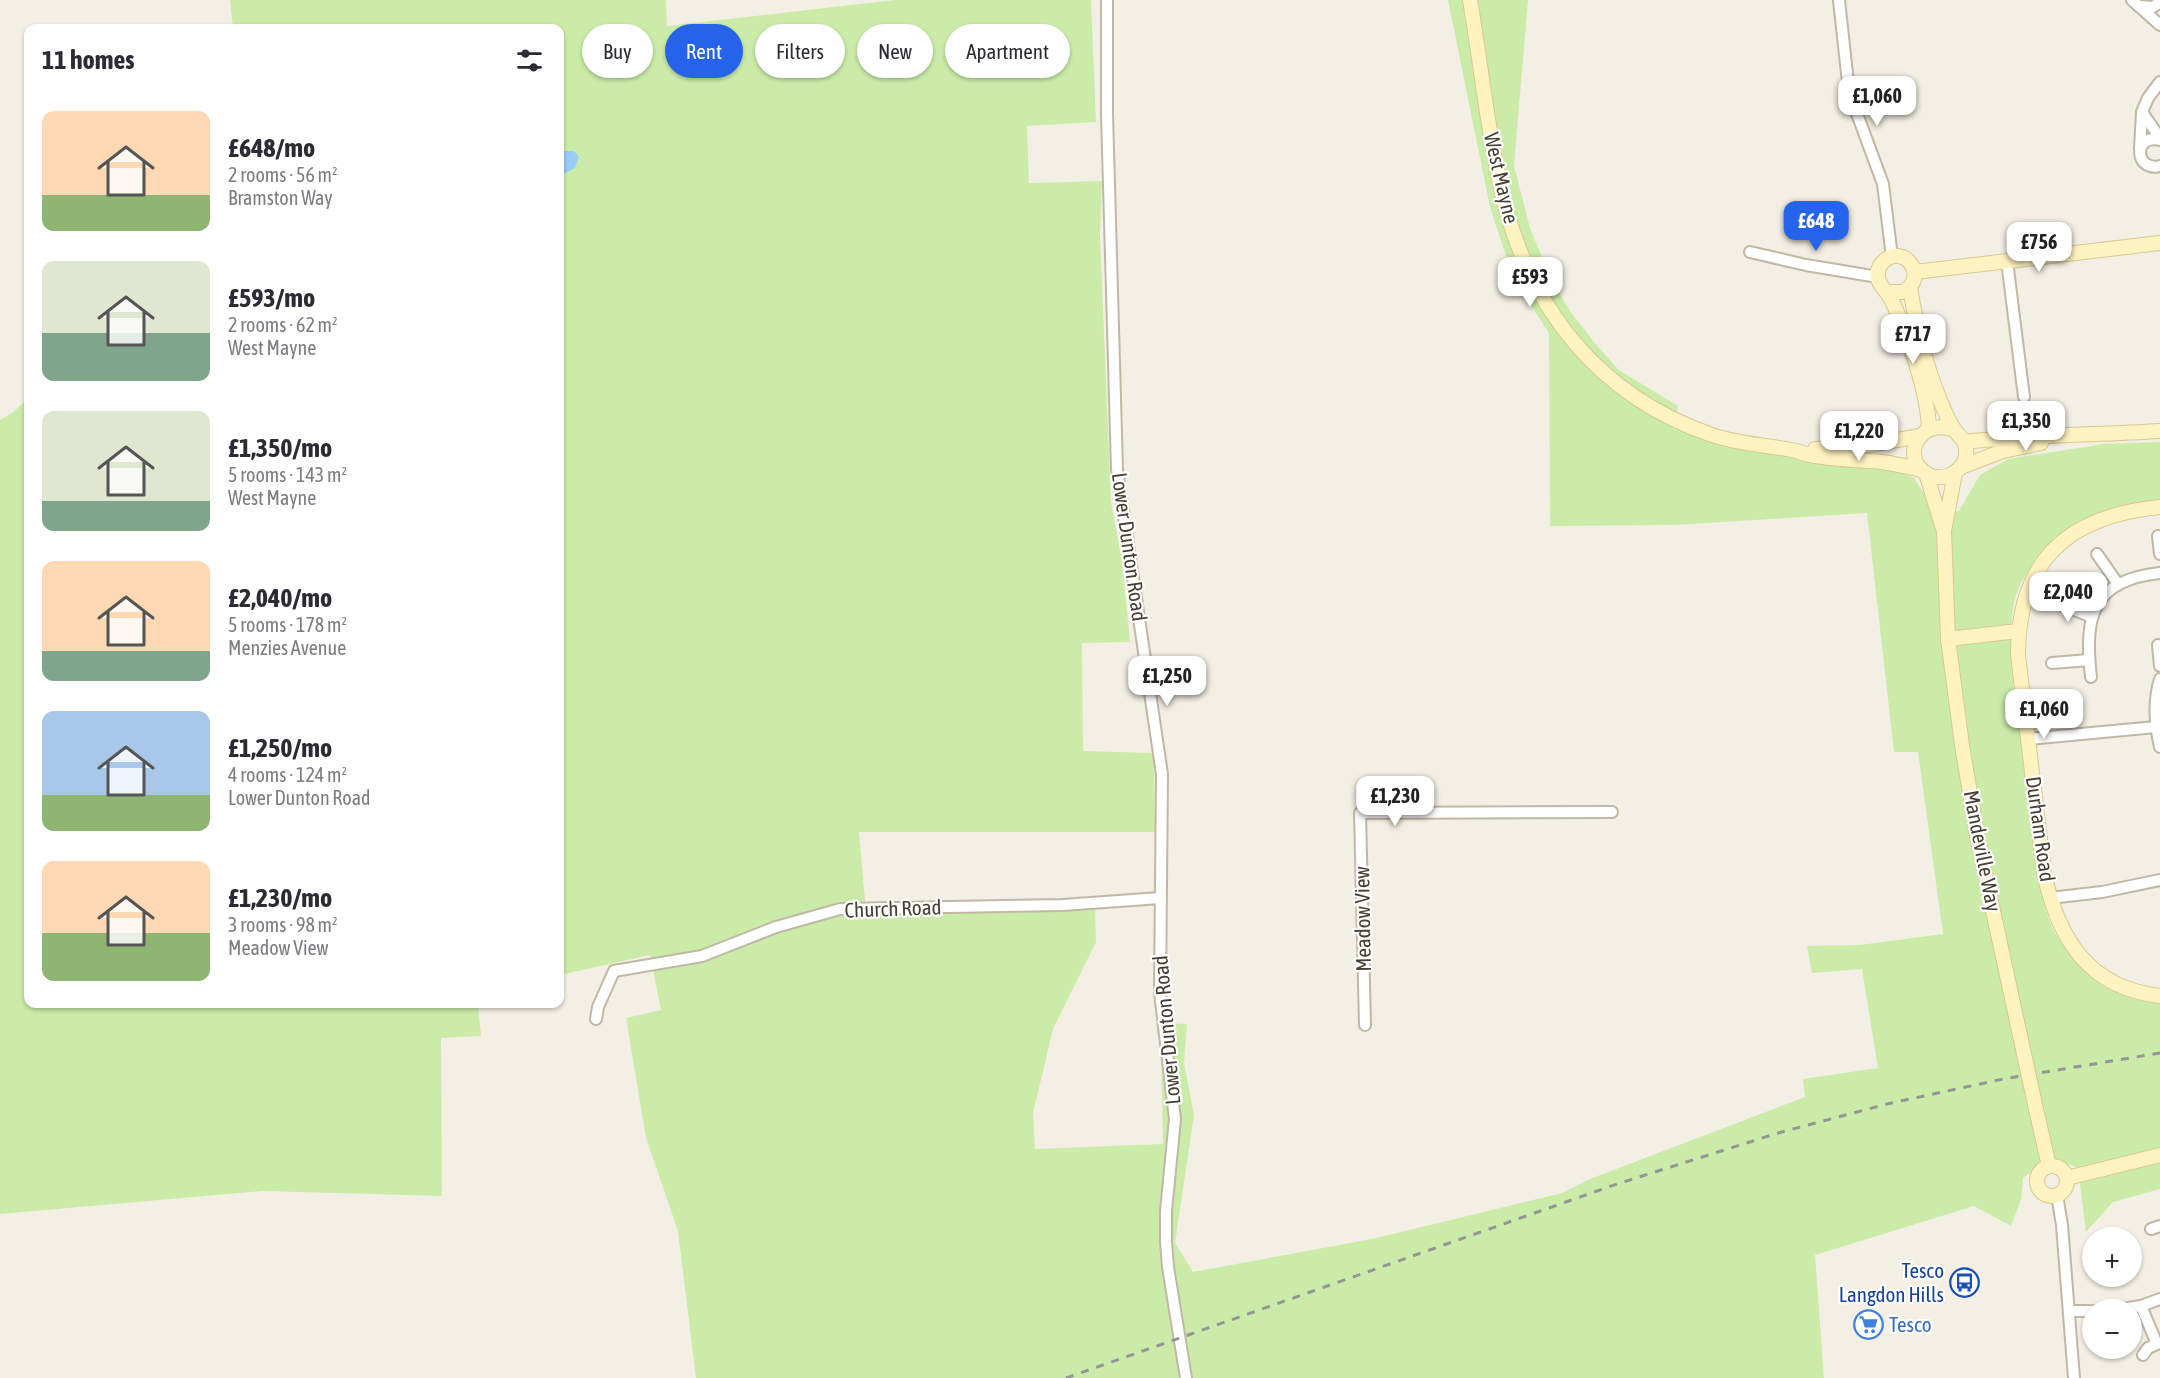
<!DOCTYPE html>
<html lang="en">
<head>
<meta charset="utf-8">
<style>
	:root { --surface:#fff; --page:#f7f7f7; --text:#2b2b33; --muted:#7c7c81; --accent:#2563eb }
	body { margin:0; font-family:"Asap Condensed",sans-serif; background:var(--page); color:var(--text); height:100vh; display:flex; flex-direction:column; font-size:22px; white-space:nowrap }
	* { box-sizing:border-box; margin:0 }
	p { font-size:20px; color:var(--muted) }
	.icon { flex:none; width:33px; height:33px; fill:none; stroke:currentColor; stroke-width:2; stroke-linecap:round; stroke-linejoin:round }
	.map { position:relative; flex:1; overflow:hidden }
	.panel { position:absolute; left:24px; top:24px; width:540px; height:984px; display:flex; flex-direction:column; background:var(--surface); border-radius:12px; box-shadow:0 2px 4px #0004 }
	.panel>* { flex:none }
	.hud { position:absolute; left:582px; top:24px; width:570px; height:54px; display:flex; gap:12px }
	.buttons { position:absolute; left:2082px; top:1227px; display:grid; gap:12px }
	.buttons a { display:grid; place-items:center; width:60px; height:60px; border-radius:50%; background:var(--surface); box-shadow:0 2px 4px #0004; font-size:30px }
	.price { position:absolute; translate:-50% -51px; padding:0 14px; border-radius:12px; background:#fff; color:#222; font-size:20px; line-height:39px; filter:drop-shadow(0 2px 3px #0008) }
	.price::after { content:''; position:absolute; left:50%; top:36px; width:18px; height:14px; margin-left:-9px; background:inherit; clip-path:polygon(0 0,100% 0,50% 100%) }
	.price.active { background:var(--accent); color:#fff }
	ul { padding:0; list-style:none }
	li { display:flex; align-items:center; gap:18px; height:150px; padding:0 18px }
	li span { display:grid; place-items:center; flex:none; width:168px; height:120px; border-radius:12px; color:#555 }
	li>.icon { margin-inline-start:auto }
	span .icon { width:72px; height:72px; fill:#fffc; stroke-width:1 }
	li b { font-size:26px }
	h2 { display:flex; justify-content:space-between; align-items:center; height:72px; padding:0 18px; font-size:26px }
	.chip { padding:0 21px; border-radius:27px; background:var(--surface); box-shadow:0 2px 4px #0004; font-size:21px; line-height:54px }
	.chip.active { background:var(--accent); color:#fff }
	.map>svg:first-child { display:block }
	.green { fill:#caeca8 }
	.water { fill:#99ccf7 }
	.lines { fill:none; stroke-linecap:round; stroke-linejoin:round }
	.street-casing { stroke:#c0b8a5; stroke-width:14 }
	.secondary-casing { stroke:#d8c88e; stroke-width:16 }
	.street { stroke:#fff; stroke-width:10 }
	.secondary { stroke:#fff3c2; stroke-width:14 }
	.rail { stroke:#959595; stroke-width:3; stroke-dasharray:8 8; stroke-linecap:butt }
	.secondary-bridge-casing { stroke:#d8c88e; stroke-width:16; stroke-linecap:butt }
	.secondary-bridge { stroke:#fff3c2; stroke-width:14 }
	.labels { text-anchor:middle; stroke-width:4.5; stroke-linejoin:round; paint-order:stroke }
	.street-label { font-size:21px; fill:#464033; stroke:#fff }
	.transit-label { font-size:21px; fill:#164399; stroke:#fff; text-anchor:end }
	.shop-label { font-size:21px; fill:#366cbe; stroke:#fff; text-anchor:start }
</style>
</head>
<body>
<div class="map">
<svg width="2160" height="1378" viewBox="0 0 2160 1378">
	<rect width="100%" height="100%" fill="#f4efe4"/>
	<g class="green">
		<path d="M230,0H666L667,26L895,0H1091L1096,122L1027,126L1029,183L1102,181L1100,236L1111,502L1122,559L1130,642L1082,643L1083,751L1154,753L1155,832H859L866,912L1095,910L1096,942L1053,1029L1033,1113L1035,1149L1163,1144L1161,1051L1156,1023L1187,1024L1184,1063L1194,1115L1175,1243L1193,1272L1372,1239L1562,1193L1590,1179L1805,1097L1803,1079L1878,1068L1862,969L1812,973L1807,946L1860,945L1943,934L1918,752H1894L1867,513L1673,525L1550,526L1549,333L1514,280L1490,207L1448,0H1528L1514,166L1530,228L1552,281L1572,314L1594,342L1619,370L1678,406L1673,429L1797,459L1892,469L1914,478L1937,514L1959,511L1980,475L2008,459L2104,444L2160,442V501C2093,510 2058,519 2022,581C2010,602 2011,633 2011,656C2012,685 2018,714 2021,742C2026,786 2030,829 2038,872C2042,896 2046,921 2060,941C2078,968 2106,991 2138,1000C2144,1002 2153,1002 2160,1003V1189L2113,1202L2086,1232L2078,1168C2054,1157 2044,1163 2023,1178L2021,1200L2011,1226L1974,1206L1815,1255L1824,1378H696L678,1231L646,1138L626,1018L661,1010L650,955L560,975V28H233Z"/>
		<path d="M28,399V1004H478L481,1036L441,1038L442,1196L262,1191L0,1214V420L12,413Z"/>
	</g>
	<path class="water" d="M560,151H574L579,157L575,168L560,176Z"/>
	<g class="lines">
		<defs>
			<g id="street">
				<path d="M1107,0V114L1117,469L1162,774L1160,993L1175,1119L1166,1211V1242L1168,1267L1186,1378"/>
				<path d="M1839,0L1849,92L1883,184L1892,257"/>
				<path d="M2132,0L2160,25"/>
				<path d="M2139,6L2153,7L2160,2"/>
				<path d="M2160,82L2148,98L2142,112L2160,138"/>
				<path d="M2160,140C2133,133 2134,172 2160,166"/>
				<path d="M2140,148L2142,113"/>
				<path d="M1750,252L1806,265L1878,277"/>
				<path d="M2007,261L2024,397"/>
				<path d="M2158,536L2160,554"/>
				<path d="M2097,554L2118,584"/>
				<path d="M2055,602L2092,617"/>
				<path d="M2158,645L2160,666"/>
				<path d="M2052,663L2089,660"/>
				<path d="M2091,677C2084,616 2092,580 2160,573"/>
				<path d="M2160,679C2153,701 2155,725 2160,747"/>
				<path d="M2028,739L2156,727"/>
				<path d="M2050,898L2102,892L2160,880"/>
				<path d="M596,1019L598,1007L614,971L702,956L776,927L840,909L1063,905L1160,898"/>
				<path d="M1365,1025L1360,813L1612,812"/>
				<path d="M2057,1195L2062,1225L2074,1378"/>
				<path d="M2151,1229L2160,1226"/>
				<path d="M2141,1306L2157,1344L2148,1348L2143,1355"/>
				<path d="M2115,1310L2141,1306L2160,1299"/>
				<path d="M2070,1311H2092"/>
			</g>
			<g id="secondary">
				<path d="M1470,0C1481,64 1487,129 1502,193C1529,308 1598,396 1712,435C1738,444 1765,445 1792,450C1798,451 1804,454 1810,455C1833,460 1858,460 1882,462C1896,464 1909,467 1922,470"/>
				<path d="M1915,272L2160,243"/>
				<path d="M1910,288C1916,323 1926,367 1940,400C1944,409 1948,421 1954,429C1958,436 1965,439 1966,448C1969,470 1943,485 1925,473C1900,455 1921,417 1954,430"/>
				<path d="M1888,292H1903C1930,277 1904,243 1884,261C1879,265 1877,271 1878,278C1879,286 1888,292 1892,301C1908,334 1928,393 1929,429"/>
				<path d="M1964,442C2029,435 2095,435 2160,431"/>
				<path d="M1815,449L1863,446L1920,436"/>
				<path d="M1961,467L2003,451L2041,443"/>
				<path d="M1926,473L1943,529"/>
				<path d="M1955,473L1944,531L1948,639L1962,745L1978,841L2019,1031"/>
				<path d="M2160,507C2068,516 2018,560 2018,655L2044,873C2058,938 2088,988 2160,996"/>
				<path d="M1948,639L2018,631"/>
				<path d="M2036,1109L2049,1166"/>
				<circle cx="2052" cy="1181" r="15"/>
				<path d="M2067,1178L2160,1155"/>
			</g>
		</defs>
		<use href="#street" class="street-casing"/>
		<use href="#secondary" class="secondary-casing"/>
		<use href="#street" class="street"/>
		<use href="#secondary" class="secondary"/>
		<path class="rail" d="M1066,1378L1617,1184L1778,1133L1887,1104L2003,1079L2160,1053"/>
		<defs>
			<path id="secondary-bridge" d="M2019,1031L2036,1109"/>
		</defs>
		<use href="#secondary-bridge" class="secondary-bridge-casing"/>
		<use href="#secondary-bridge" class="secondary-bridge"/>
	</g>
	<defs>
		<symbol id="bus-ring" viewBox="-11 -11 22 22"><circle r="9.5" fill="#fff" stroke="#1a4fb4" stroke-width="1.5"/><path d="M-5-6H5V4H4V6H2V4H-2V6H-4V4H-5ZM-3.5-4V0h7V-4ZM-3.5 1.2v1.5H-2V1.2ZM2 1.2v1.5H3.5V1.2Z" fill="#1a4fb4"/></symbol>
		<symbol id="supermarket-ring" viewBox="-11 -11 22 22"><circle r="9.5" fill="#fff" stroke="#3f7fe0" stroke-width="1.5"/><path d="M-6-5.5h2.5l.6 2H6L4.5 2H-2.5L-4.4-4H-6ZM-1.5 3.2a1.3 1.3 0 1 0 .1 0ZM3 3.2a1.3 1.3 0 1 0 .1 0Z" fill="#3f7fe0"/></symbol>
	</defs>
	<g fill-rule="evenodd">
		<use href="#bus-ring" x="1948" y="1266" width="33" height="33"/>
		<use href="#supermarket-ring" x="1852" y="1308" width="33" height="33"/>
	</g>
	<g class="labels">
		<g class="street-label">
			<text transform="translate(1501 178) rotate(77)" y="7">West Mayne</text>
			<text transform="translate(1129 547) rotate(82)" y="7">Lower Dunton Road</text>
			<text transform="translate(2040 829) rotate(82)" y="7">Durham Road</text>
			<text transform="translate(1982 851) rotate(79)" y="7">Mandeville Way</text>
			<text transform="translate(893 909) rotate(-2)" y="7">Church Road</text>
			<text transform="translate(1363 919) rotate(-91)" y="7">Meadow View</text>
			<text transform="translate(1167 1030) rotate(-95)" y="7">Lower Dunton Road</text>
		</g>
		<g class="transit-label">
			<text x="1944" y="1278">Tesco<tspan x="1944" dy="24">Langdon Hills</tspan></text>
		</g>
		<g class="shop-label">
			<text x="1889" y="1332">Tesco</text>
		</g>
	</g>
</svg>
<div class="buttons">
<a>+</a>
<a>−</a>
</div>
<b class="price" style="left:1877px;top:127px">£1,060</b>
<b class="price active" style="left:1816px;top:252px">£648</b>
<b class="price" style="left:2039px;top:273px">£756</b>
<b class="price" style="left:1530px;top:308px">£593</b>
<b class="price" style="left:1913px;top:365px">£717</b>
<b class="price" style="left:2026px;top:452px">£1,350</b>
<b class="price" style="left:1859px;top:462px">£1,220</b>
<b class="price" style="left:2068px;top:623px">£2,040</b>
<b class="price" style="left:1167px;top:707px">£1,250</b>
<b class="price" style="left:2044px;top:740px">£1,060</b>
<b class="price" style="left:1395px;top:827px">£1,230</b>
<div class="hud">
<a class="chip">Buy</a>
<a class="chip active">Rent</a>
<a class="chip">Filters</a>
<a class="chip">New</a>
<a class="chip">Apartment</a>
</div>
<section class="panel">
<h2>11 homes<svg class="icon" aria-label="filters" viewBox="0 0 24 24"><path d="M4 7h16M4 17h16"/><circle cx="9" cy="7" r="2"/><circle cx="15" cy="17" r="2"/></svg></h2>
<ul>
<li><span style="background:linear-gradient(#ffd9b3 70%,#8fb573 0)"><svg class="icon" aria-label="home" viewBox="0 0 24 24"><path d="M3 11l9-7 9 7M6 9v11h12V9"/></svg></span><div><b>£648/mo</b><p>2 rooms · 56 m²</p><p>Bramston Way</p></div></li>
<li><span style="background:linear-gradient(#dfe7d0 60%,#7fa58c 0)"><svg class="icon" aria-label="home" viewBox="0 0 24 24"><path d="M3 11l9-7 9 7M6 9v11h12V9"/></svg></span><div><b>£593/mo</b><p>2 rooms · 62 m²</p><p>West Mayne</p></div></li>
<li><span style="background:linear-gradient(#dfe7d0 75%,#7fa58c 0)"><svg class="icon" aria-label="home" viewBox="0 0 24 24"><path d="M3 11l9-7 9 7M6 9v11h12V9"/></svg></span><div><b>£1,350/mo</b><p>5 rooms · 143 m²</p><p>West Mayne</p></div></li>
<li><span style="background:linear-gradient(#ffd9b3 75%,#7fa58c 0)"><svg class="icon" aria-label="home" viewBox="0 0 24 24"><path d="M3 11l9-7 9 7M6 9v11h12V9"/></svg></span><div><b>£2,040/mo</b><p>5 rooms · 178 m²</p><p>Menzies Avenue</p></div></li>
<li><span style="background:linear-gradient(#a9c7e8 70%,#8fb573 0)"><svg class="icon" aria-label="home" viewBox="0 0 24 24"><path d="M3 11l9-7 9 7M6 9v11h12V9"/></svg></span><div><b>£1,250/mo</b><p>4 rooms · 124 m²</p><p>Lower Dunton Road</p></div></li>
<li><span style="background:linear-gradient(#ffd9b3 60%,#8fb573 0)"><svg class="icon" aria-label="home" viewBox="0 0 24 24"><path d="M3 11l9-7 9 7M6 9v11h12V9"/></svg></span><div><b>£1,230/mo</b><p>3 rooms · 98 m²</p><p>Meadow View</p></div></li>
</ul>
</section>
</div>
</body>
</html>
